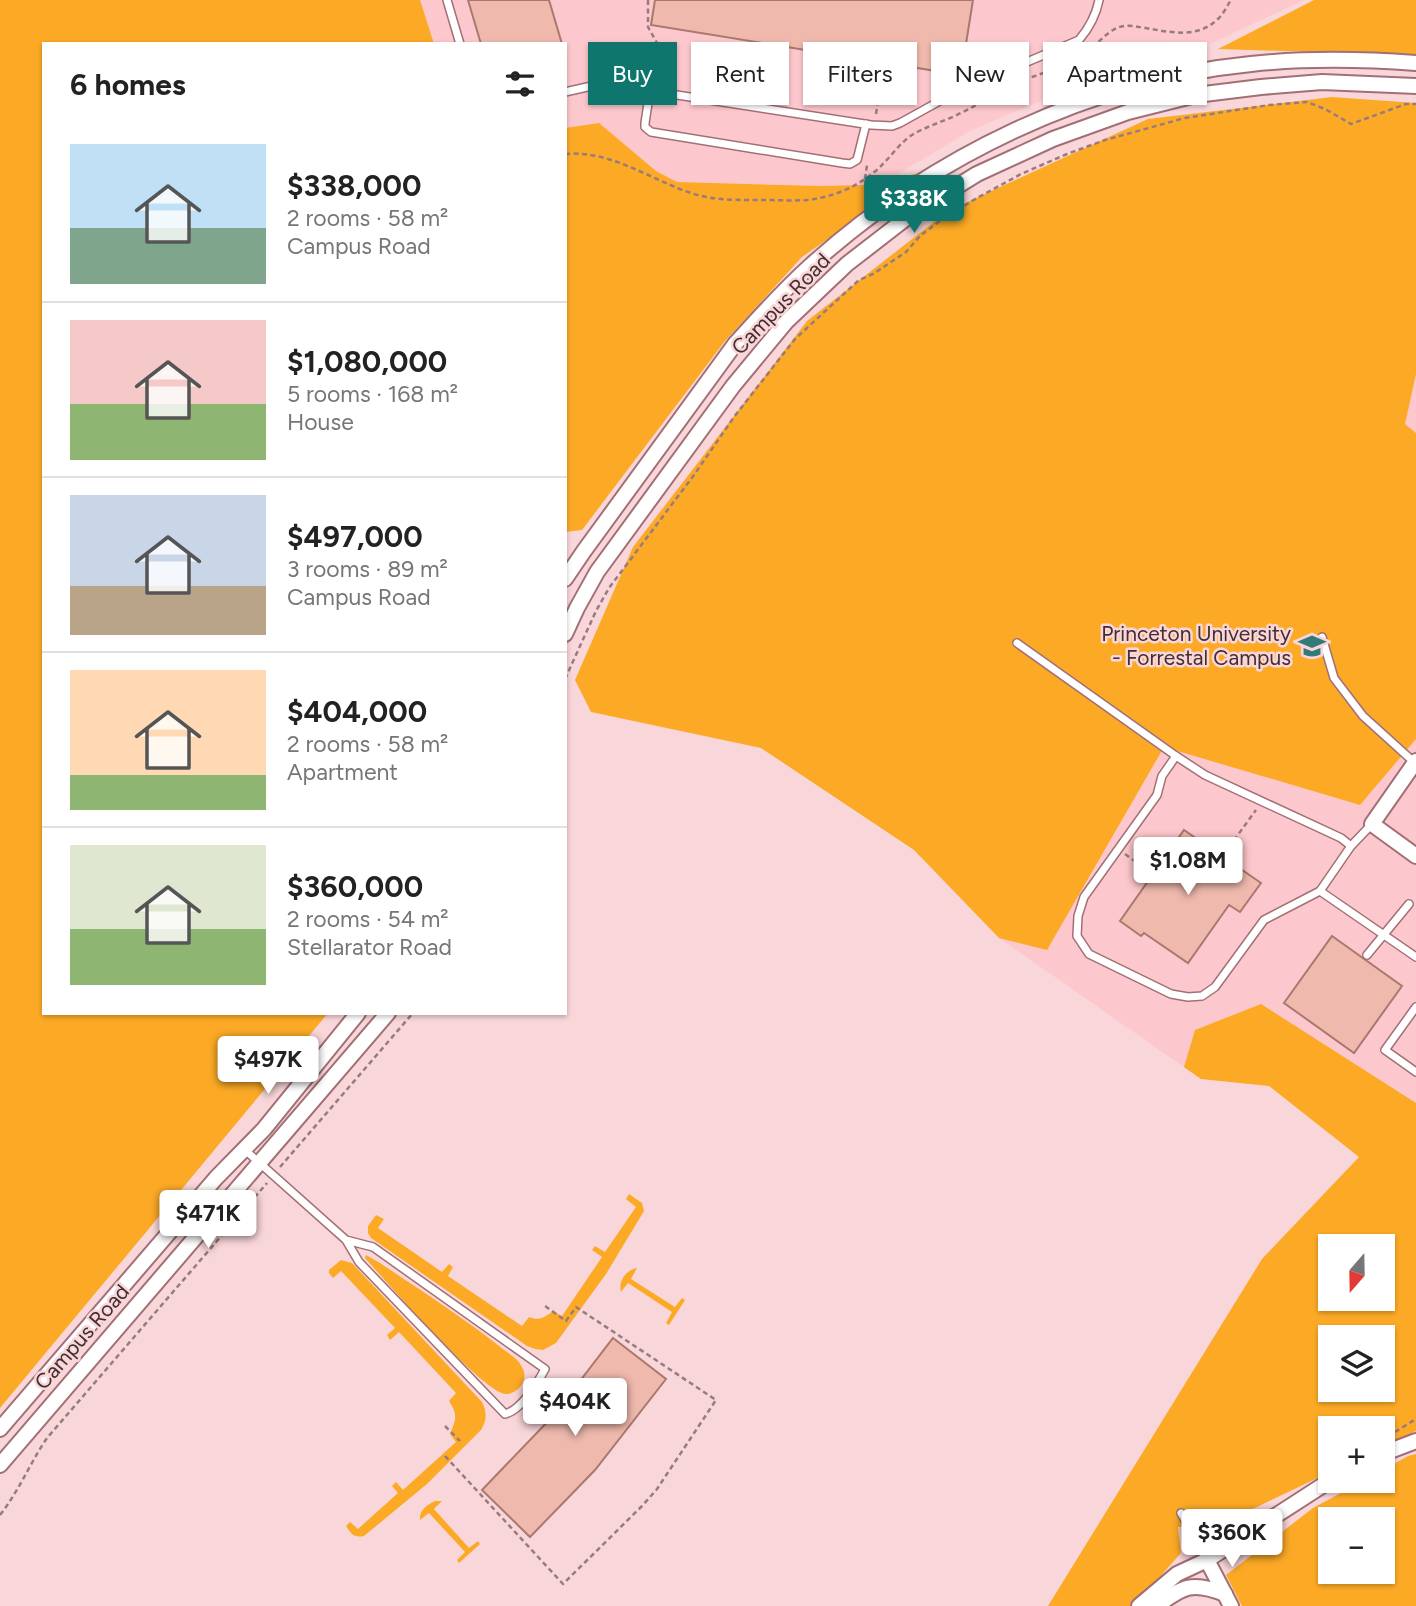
<!DOCTYPE html>
<html lang="en">
<head>
<meta charset="utf-8">
<style>
	:root { --surface:#fff; --page:#f2f2f2; --text:#222; --muted:#767676; --line:#e0e0e0; --accent:#0f766e }
	body { margin:0; font-family:Figtree,sans-serif; background:var(--page); color:var(--text); height:100vh; display:flex; flex-direction:column; font-size:26px; white-space:nowrap }
	* { box-sizing:border-box; margin:0 }
	p { font-size:23px; color:var(--muted) }
	.icon { flex:none; width:38px; height:38px; fill:none; stroke:currentColor; stroke-width:2; stroke-linecap:round; stroke-linejoin:round }
	.map { position:relative; flex:1; overflow:hidden }
	.details { position:absolute; left:42px; top:42px; width:525px; height:973px; display:flex; flex-direction:column; background:var(--surface); border-radius:0px; box-shadow:0 2px 5px #0004 }
	.details>* { flex:none }
	.top-card { position:absolute; left:588px; top:42px; width:665px; height:63px; display:flex; gap:14px }
	.needle { width:46px; rotate:200deg }
	.fabs { position:absolute; left:1318px; top:1234px; display:grid; gap:14px }
	.fabs a { display:grid; place-items:center; width:77px; height:77px; border-radius:0px; background:var(--surface); box-shadow:0 2px 5px #0004; font-size:35px }
	.price { position:absolute; translate:-50% -60px; padding:0 16px; border-radius:7px; background:#fff; color:#222; font-size:23px; line-height:46px; filter:drop-shadow(0 2px 4px #0008) }
	.price::after { content:''; position:absolute; left:50%; top:42px; width:21px; height:16px; margin-left:-10px; background:inherit; clip-path:polygon(0 0,100% 0,50% 100%) }
	.price.selected { background:var(--accent); color:#fff }
	ul { padding:0; list-style:none }
	li { display:flex; align-items:center; gap:21px; height:175px; padding:0 28px }
	li+li { border-top:2px solid var(--line) }
	li span { display:grid; place-items:center; flex:none; width:196px; height:140px; border-radius:0px; color:#555 }
	li>.icon { margin-inline-start:auto }
	span .icon { width:84px; height:84px; fill:#fffc; stroke-width:1 }
	li b { font-size:30px }
	h2 { display:flex; justify-content:space-between; align-items:center; height:84px; padding:0 28px; font-size:30px }
	.pill { padding:0 24px; border-radius:0px; background:var(--surface); box-shadow:0 2px 5px #0004; font-size:24px; line-height:63px }
	.pill.selected { background:var(--accent); color:#fff }
	.map>svg:first-child { display:block }
	.built { fill:#fdc8cd }
	.green { fill:#fcaa26; fill-rule:evenodd }
	.building { fill:#efb9ad; stroke:#aa786d; stroke-width:2 }
	.lines { fill:none; stroke-linecap:round; stroke-linejoin:round }
	.lane-casing { stroke:#a26f75; stroke-width:10 }
	.street-casing { stroke:#a26f75; stroke-width:18 }
	.path { stroke:#977b7e; stroke-width:2.5; stroke-dasharray:5 3.5; stroke-linecap:butt }
	.lane { stroke:#fff; stroke-width:7 }
	.street { stroke:#fff; stroke-width:14 }
	.labels { text-anchor:middle; stroke-width:5; stroke-linejoin:round; paint-order:stroke }
	.street-label { font-size:21px; fill:#432d2f; stroke:#f9d6d9 }
	.poi-label { font-size:21px; fill:#432d2f; stroke:#f9d6d9; text-anchor:end }
</style>
</head>
<body>
<div class="map">
<svg width="1416" height="1606" viewBox="0 0 1416 1606">
	<rect width="100%" height="100%" fill="#f9d6d9"/>
	<g class="built">
		<path d="M406,0H1304L1197,50L1082,83L970,131L816,223L565,173V44H427Z"/>
		<path d="M1416,354V1137L1245,1017L1201,1079L999,938Z"/>
	</g>
	<g class="green">
		<path d="M0,0H420L434,44H44V1013H328L0,1408Z"/>
		<path d="M1314,0H1416V55L1218,49Z"/>
		<path d="M1332,97L1416,103V374L1405,424L1416,433V739L1360,805L1164,747L1047,950L999,938L914,850L761,748L591,712L575,680L633,547L807,321L948,211L1148,119Z"/>
		<path d="M599,123L656,171L677,182L820,186L865,185L924,172L802,257L725,341L582,530L565,532V128Z"/>
		<path d="M1261,1004L1416,1103V1431L1383,1447L1382,1428H1330V1472L1217,1526L1178,1527L1181,1553L1134,1606H1048L1262,1259L1359,1157L1269,1086L1201,1079L1184,1067L1195,1030ZM1330,1246H1382V1298H1330ZM1330,1337H1382V1390H1330Z"/>
		<path d="M629,1194L642,1203L644,1211L606,1274L556,1343L543,1350L535,1349L527,1346L371,1238L368,1233V1226L376,1215L384,1219L378,1228L442,1272L449,1264L453,1267L448,1276L522,1326L529,1317C539,1321 544,1318 553,1311L562,1316L602,1257L592,1250L595,1246L605,1252L636,1207L626,1199Z"/>
		<path d="M366,1255L380,1263C420,1290 461,1316 499,1346C506,1352 518,1358 522,1367C526,1374 525,1381 520,1387C517,1391 511,1394 506,1394C484,1394 384,1279 365,1258Z"/>
		<path d="M341,1260L352,1263L482,1402C487,1412 487,1420 481,1430L427,1484L364,1536C354,1538 351,1534 346,1526L350,1522L358,1529L398,1493L392,1486L396,1482L403,1490L456,1442L450,1434C456,1419 458,1415 449,1401L456,1393L399,1332L390,1340L387,1335L395,1328L341,1271L333,1278L329,1273V1270Z"/>
		<path d="M637,1268L631,1279L675,1307L682,1298L685,1300L669,1325L666,1323L672,1312L628,1283L621,1292C618,1281 626,1270 637,1268Z"/>
		<path d="M1416,1454V1606H1242L1226,1575L1313,1508L1363,1481L1382,1480L1383,1470L1408,1456ZM1330,1519H1382V1572H1330Z"/>
		<path d="M435,1501H442L434,1509L469,1548L478,1541L480,1544L459,1563L457,1560L465,1552L429,1513L420,1520C419,1510 427,1505 435,1501Z"/>
	</g>
	<g class="building">
		<path d="M468,0H549L562,44H481Z"/>
		<path d="M655,0H973L961,75L651,25Z"/>
		<path d="M1184,830L1261,883L1240,912L1229,905L1188,963L1144,933L1141,936L1120,921Z"/>
		<path d="M1332,936L1402,986L1354,1053L1284,1003Z"/>
		<path d="M613,1338L666,1379L595,1470L530,1537L482,1490L553,1416Z"/>
	</g>
	<g class="lines">
		<defs>
			<g id="lane">
				<path d="M447,0L460,44"/>
				<path d="M650,90L645,123V127L651,132L842,163L850,164L857,160L866,124"/>
				<path d="M565,92L596,85L606,84L871,125L892,126L900,123L956,92L1079,40C1089,28 1096,16 1099,0"/>
				<path d="M1322,637L1334,678L1363,716L1415,763"/>
				<path d="M1017,643L1176,756"/>
				<path d="M1351,846L1341,838L1205,775L1176,756L1162,776L1157,795L1084,897L1078,916L1077,936L1089,954L1171,994L1188,997L1202,996L1215,987L1264,920L1320,891L1351,846L1372,824"/>
				<path d="M1320,891L1416,957"/>
				<path d="M1367,955L1409,904"/>
				<path d="M1416,1007L1385,1050L1416,1072"/>
				<path d="M245,1150L346,1240L359,1262L505,1414C521,1410 537,1384 545,1369L373,1247L346,1240"/>
				<path d="M1181,1513L1207,1560"/>
			</g>
			<g id="street">
				<path d="M565,579L584,551L735,344C759,317 783,291 809,267C929,158 1089,80 1251,64C1306,58 1361,59 1416,63"/>
				<path d="M565,634L577,608L597,572L733,386L786,322L847,264L909,216L977,174L1053,139L1128,112L1196,95L1261,87L1322,82L1416,86"/>
				<path d="M1416,761L1372,824L1416,856"/>
				<path d="M0,1429L216,1178L264,1129L358,1013"/>
				<path d="M1382,1454L1416,1441"/>
				<path d="M0,1465L388,1013"/>
				<path d="M1207,1560L1231,1606"/>
				<path d="M1139,1606L1177,1574L1207,1560L1331,1480"/>
				<path d="M1157,1606C1183,1586 1193,1581 1225,1594"/>
			</g>
		</defs>
		<use href="#lane" class="lane-casing"/>
		<use href="#street" class="street-casing"/>
		<g class="path">
			<path d="M648,0V27L661,50"/>
			<path d="M876,114L884,64"/>
			<path d="M565,154C611,150 649,179 691,193C715,201 739,200 764,200C779,200 793,201 807,200C835,197 862,185 882,165C892,155 901,142 912,135C927,126 945,121 961,113C980,104 997,91 1017,83C1038,74 1061,68 1081,57C1093,50 1101,37 1113,30C1121,25 1130,25 1139,27C1167,31 1196,41 1219,18C1224,13 1227,6 1231,0"/>
			<path d="M865,179L867,165"/>
			<path d="M565,679L596,611L609,588L694,475L734,417L795,339L859,280L873,274L906,252L920,236L941,220L977,198L1021,174L1067,154L1105,140L1185,118L1269,105L1307,102L1325,109L1351,124L1406,104H1416"/>
			<path d="M1125,854L1151,873"/>
			<path d="M1224,854L1256,810"/>
			<path d="M280,1167L413,1013"/>
			<path d="M445,1426L460,1441"/>
			<path d="M1395,1432L1416,1419"/>
			<path d="M445,1456L563,1584L642,1506L657,1489L716,1400L576,1307L566,1321L545,1306"/>
			<path d="M0,1515C19,1491 30,1463 47,1438L267,1183"/>
		</g>
		<use href="#lane" class="lane"/>
		<use href="#street" class="street"/>
	</g>
	<defs>
		<symbol id="university-bare" viewBox="-9 -9 18 18"><path d="M0-5L7-2L0 1L-7-2ZM-4 1L0 2.5L4 1V4Q0 6-4 4Z" fill="#327b78" stroke="#f9d6d9" stroke-width="2.5" paint-order="stroke"/></symbol>
	</defs>
	<g fill-rule="evenodd">
		<use href="#university-bare" x="1293" y="627" width="38" height="38"/>
	</g>
	<g class="labels">
		<g class="street-label">
			<text transform="translate(781 304) rotate(-46)" y="7">Campus Road</text>
			<text transform="translate(82 1337) rotate(-49)" y="7">Campus Road</text>
		</g>
		<g class="poi-label">
			<text x="1291" y="641">Princeton University<tspan x="1291" dy="24">- Forrestal Campus</tspan></text>
		</g>
	</g>
</svg>
<div class="fabs">
<a><svg class="needle" viewBox="-14 -14 28 28"><path d="M0-13l5 13h-10z" fill="#e53935"/><path d="M0 13l5-13h-10z" fill="#767676"/></svg></a>
<a><svg class="icon" aria-label="layers" viewBox="0 0 24 24"><path d="M12 4l9 5-9 5-9-5zM3 14l9 5 9-5"/></svg></a>
<a>+</a>
<a>−</a>
</div>
<b class="price selected" style="left:914px;top:235px">$338K</b>
<b class="price" style="left:1188px;top:897px">$1.08M</b>
<b class="price" style="left:268px;top:1096px">$497K</b>
<b class="price" style="left:208px;top:1250px">$471K</b>
<b class="price" style="left:575px;top:1438px">$404K</b>
<b class="price" style="left:1232px;top:1569px">$360K</b>
<div class="top-card">
<a class="pill selected">Buy</a>
<a class="pill">Rent</a>
<a class="pill">Filters</a>
<a class="pill">New</a>
<a class="pill">Apartment</a>
</div>
<section class="details">
<h2>6 homes<svg class="icon" aria-label="filters" viewBox="0 0 24 24"><path d="M4 7h16M4 17h16"/><circle cx="9" cy="7" r="2"/><circle cx="15" cy="17" r="2"/></svg></h2>
<ul>
<li><span style="background:linear-gradient(#bfe0f5 60%,#7fa58c 0)"><svg class="icon" aria-label="home" viewBox="0 0 24 24"><path d="M3 11l9-7 9 7M6 9v11h12V9"/></svg></span><div><b>$338,000</b><p>2 rooms · 58 m²</p><p>Campus Road</p></div></li>
<li><span style="background:linear-gradient(#f6c9c9 60%,#8fb573 0)"><svg class="icon" aria-label="home" viewBox="0 0 24 24"><path d="M3 11l9-7 9 7M6 9v11h12V9"/></svg></span><div><b>$1,080,000</b><p>5 rooms · 168 m²</p><p>House</p></div></li>
<li><span style="background:linear-gradient(#c9d6e8 65%,#b9a48a 0)"><svg class="icon" aria-label="home" viewBox="0 0 24 24"><path d="M3 11l9-7 9 7M6 9v11h12V9"/></svg></span><div><b>$497,000</b><p>3 rooms · 89 m²</p><p>Campus Road</p></div></li>
<li><span style="background:linear-gradient(#ffd9b3 75%,#8fb573 0)"><svg class="icon" aria-label="home" viewBox="0 0 24 24"><path d="M3 11l9-7 9 7M6 9v11h12V9"/></svg></span><div><b>$404,000</b><p>2 rooms · 58 m²</p><p>Apartment</p></div></li>
<li><span style="background:linear-gradient(#dfe7d0 60%,#8fb573 0)"><svg class="icon" aria-label="home" viewBox="0 0 24 24"><path d="M3 11l9-7 9 7M6 9v11h12V9"/></svg></span><div><b>$360,000</b><p>2 rooms · 54 m²</p><p>Stellarator Road</p></div></li>
</ul>
</section>
</div>
</body>
</html>
